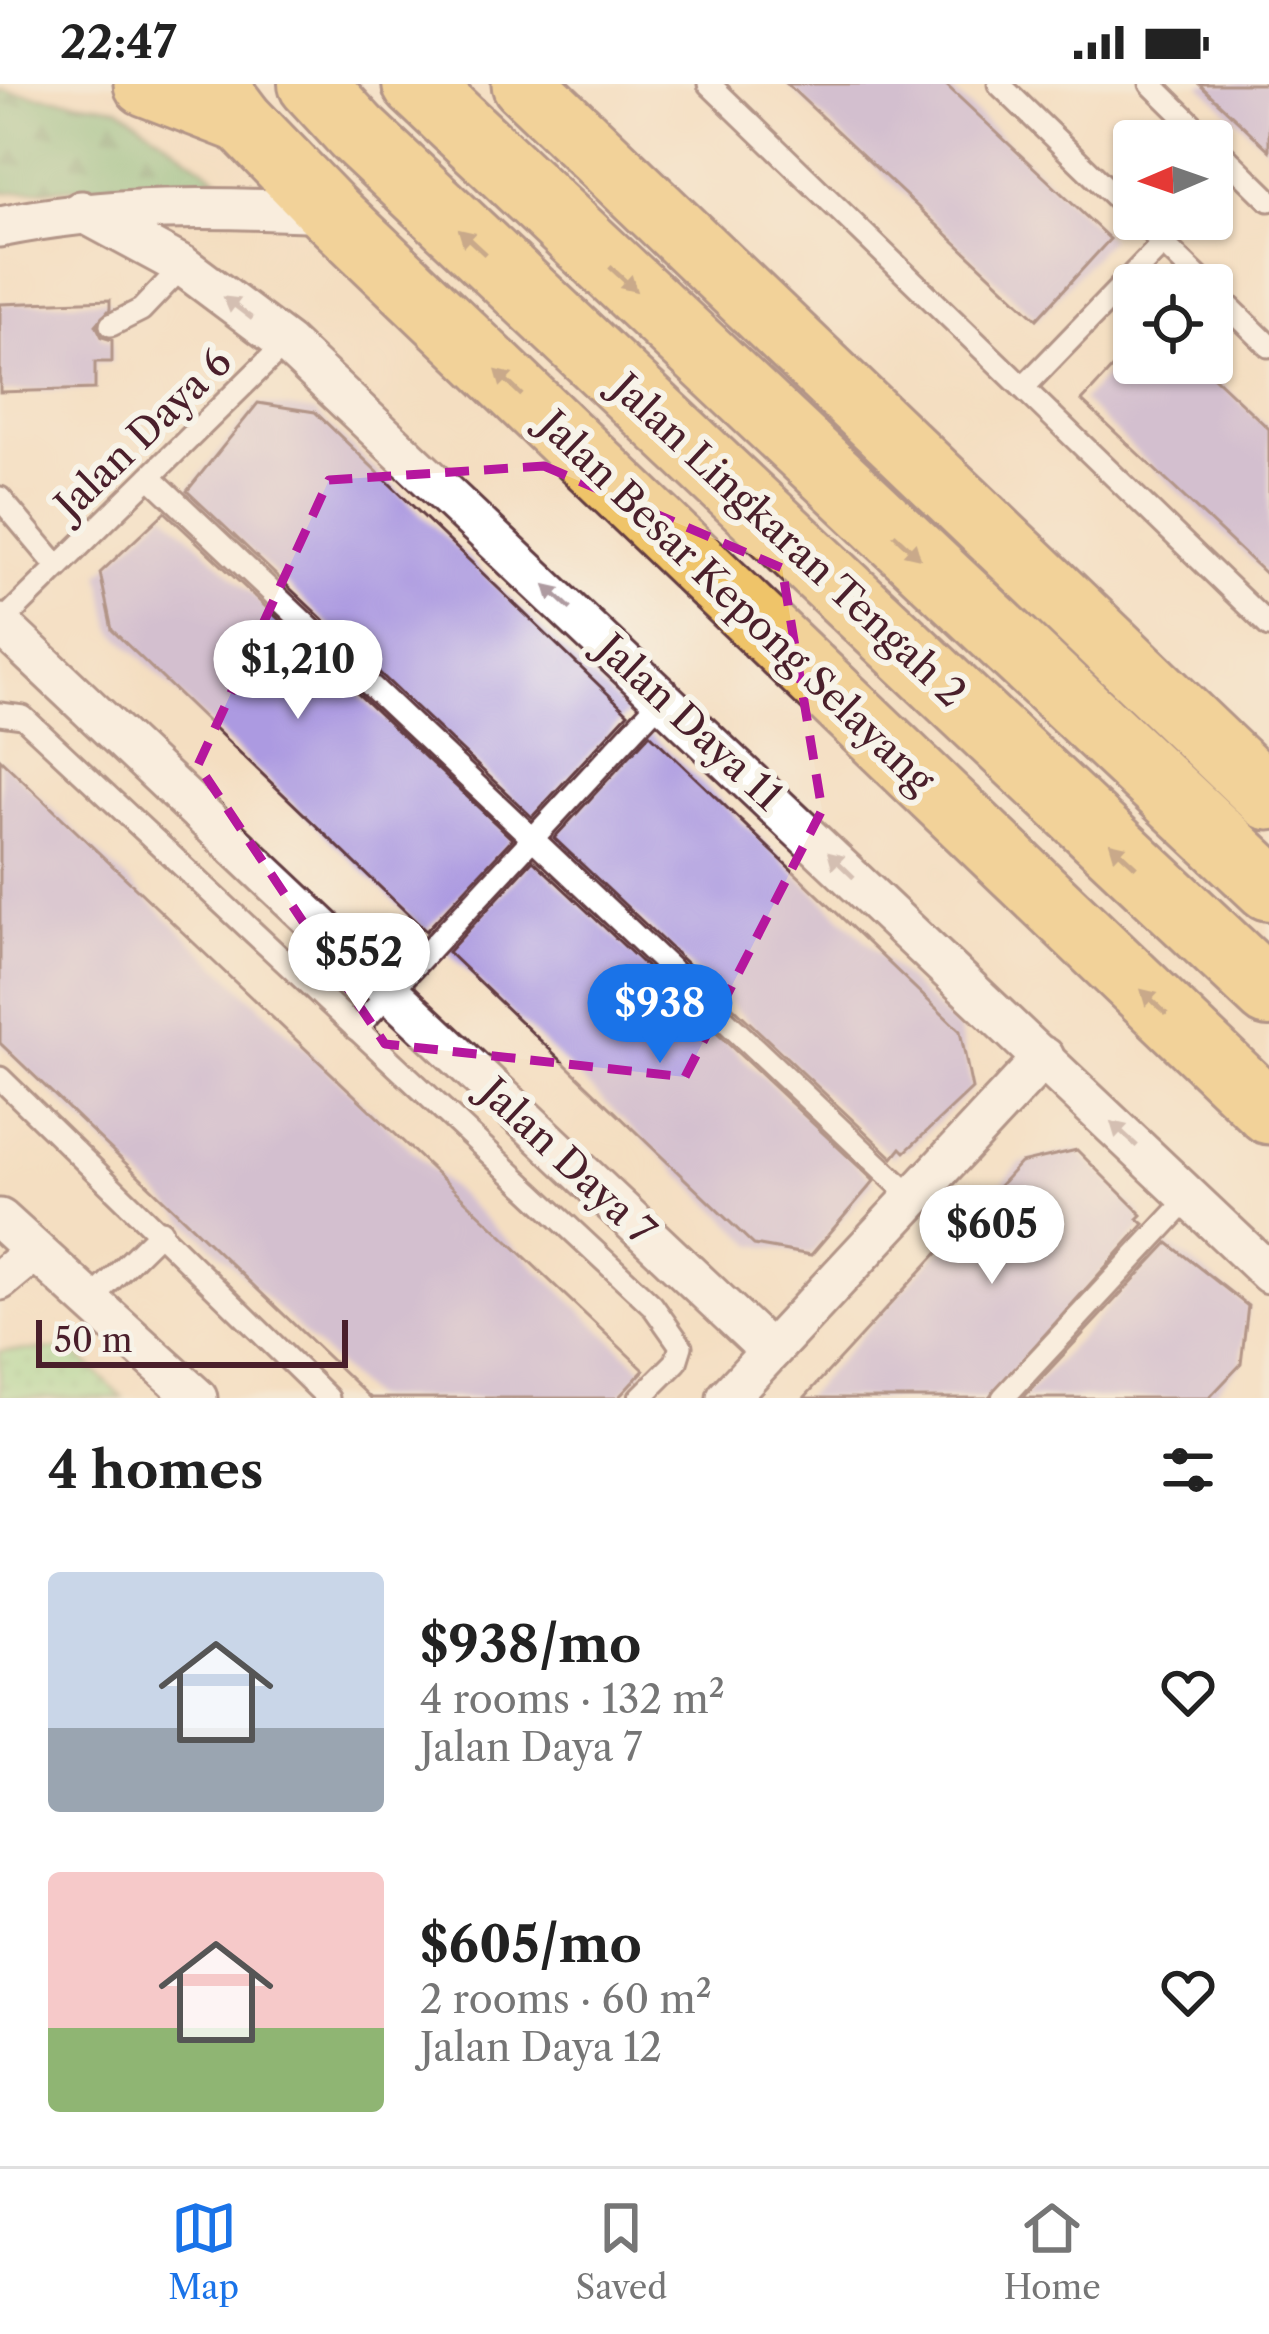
<!DOCTYPE html>
<html lang="en">
<head>
<meta charset="utf-8">
<style>
	:root { --surface:#fff; --page:#f2f2f2; --text:#222; --muted:#767676; --line:#e0e0e0; --accent:#1a73e8 }
	body { margin:0; font-family:"Libre Caslon Text",serif; background:var(--page); color:var(--text); height:100vh; display:flex; flex-direction:column; font-size:45px; white-space:nowrap }
	* { box-sizing:border-box; margin:0 }
	p { font-size:39px; color:var(--muted) }
	.icon { flex:none; width:66px; height:66px; fill:none; stroke:currentColor; stroke-width:2; stroke-linecap:round; stroke-linejoin:round }
	.map { position:relative; height:1314px; overflow:hidden }
	.details { display:flex; flex-direction:column; background:var(--surface); flex:1 }
	.details>* { flex:none }
	.needle { width:78px; rotate:268deg }
	.tools { position:absolute; left:1113px; top:36px; display:grid; gap:24px }
	.tools a { display:grid; place-items:center; width:120px; height:120px; border-radius:12px; background:var(--surface); box-shadow:0 3px 9px #0004; font-size:60px }
	.scale { position:absolute; left:36px; bottom:30px; width:312px; box-sizing:border-box; padding-left:12px; border:6px solid #4a1f2b; border-top:0; font-size:33px; line-height:42px; white-space:nowrap; color:#4a1f2b; -webkit-text-stroke:9px #f7f3e8; paint-order:stroke }
	.price { position:absolute; translate:-50% -102px; padding:0 27px; border-radius:42px; background:#fff; color:#222; font-size:39px; line-height:78px; filter:drop-shadow(0 3px 6px #0008) }
	.price::after { content:''; position:absolute; left:50%; top:72px; width:36px; height:27px; margin-left:-18px; background:inherit; clip-path:polygon(0 0,100% 0,50% 100%) }
	.price.current { background:var(--accent); color:#fff }
	ul { padding:0; list-style:none }
	li { display:flex; align-items:center; gap:36px; height:300px; padding:0 48px }
	li span { display:grid; place-items:center; flex:none; width:336px; height:240px; border-radius:12px; color:#555 }
	li>.icon { margin-inline-start:auto }
	span .icon { width:144px; height:144px; fill:#fffc; stroke-width:1 }
	li b { font-size:51px }
	h2 { display:flex; justify-content:space-between; align-items:center; height:144px; padding:0 48px; font-size:51px }
	.status { display:flex; justify-content:space-between; align-items:center; height:84px; padding:0 60px; background:var(--surface); direction:ltr }
	.status svg { height:33px; fill:currentColor }
	.tabs { display:flex; justify-content:space-around; align-items:center; height:168px; border-top:3px solid var(--line); background:var(--surface); font-size:33px; color:var(--muted) }
	.tabs a { display:grid; justify-items:center; gap:6px }
	.tabs .current { color:var(--accent) }
	.map>svg:first-child { display:block }
	.forest { fill:url(#forest-firs); stroke:#606c54; stroke-width:3 }
	.park { fill:url(#park-dots); stroke:#6e7c5f; stroke-width:3 }
	.building { fill:#ac9ae1 }
	.lines { fill:none; stroke-linecap:round; stroke-linejoin:round }
	.lane-casing { stroke:#643c42; stroke-width:27 }
	.street-casing { stroke:#643c42; stroke-width:45 }
	.primary-casing { stroke:#643c42; stroke-width:69 }
	.highway-casing { stroke:#643c42; stroke-width:72 }
	.lane { stroke:#fff; stroke-width:21 }
	.street { stroke:#fff; stroke-width:39 }
	.primary { stroke:#efc469; stroke-width:63 }
	.highway { stroke:#efc469; stroke-width:66 }
	.oneway { fill:#946947 }
	.oneway2 { fill:#ae9aa0 }
	.marked { fill:none; stroke:#b5179e; stroke-width:9; stroke-dasharray:24 15; stroke-linejoin:round }
	.labels { text-anchor:middle; stroke-width:12; stroke-linejoin:round; paint-order:stroke }
	.street-label { font-size:39px; fill:#4a1f2b; stroke:#f7f3e8 }
</style>
</head>
<body>
<div class="status"><b>22:47</b><svg viewBox="0 0 49 12"><path d="M0 12V9h3v3zM5 12V6h3v6zM10 12V3h3v9zM15 12V0h3v12zM26 1h20v11H26zM47 4h2v5h-2z"/></svg></div>
<div class="map">
<svg width="1269" height="1314" viewBox="0 0 1269 1314">
	<defs>
		<pattern id="forest-firs" width="22" height="20" patternUnits="userSpaceOnUse" patternTransform="scale(3)"><rect width="22" height="20" fill="#76ba7d"/><path d="M5 1l3.5 6h-7zM16 11l3.5 6h-7z" fill="#639767"/></pattern>
		<pattern id="park-dots" width="8" height="8" patternUnits="userSpaceOnUse" patternTransform="scale(3)"><rect width="8" height="8" fill="#93da93"/><path d="M2 2h.1M6 6h.1" fill="none" stroke="#80bb7f" stroke-width="1.8" stroke-linecap="round"/></pattern>
	</defs>
	<rect width="100%" height="100%" fill="#f7f3e8"/>
	<filter id="ink" filterUnits="userSpaceOnUse"><feTurbulence type="fractalNoise" baseFrequency=".00833" numOctaves="2"/><feDisplacementMap in="SourceGraphic" scale="24" xChannelSelector="R" yChannelSelector="G"/><feConvolveMatrix kernelMatrix="1 2 1 2 8 2 1 2 1" color-interpolation-filters="sRGB"/></filter>
	<filter id="wash" filterUnits="userSpaceOnUse"><feTurbulence type="fractalNoise" baseFrequency=".004" numOctaves="4" result="noise"/><feDisplacementMap in="SourceGraphic" scale="48" xChannelSelector="R" yChannelSelector="G"/><feGaussianBlur stdDeviation="2.7" result="paint"/><feColorMatrix in="noise" values="0 0 0 0 0 0 0 0 0 0 0 0 0 0 0 0 0 1.4 0 .05"/><feComposite in="paint" operator="in"/></filter>
	<g filter="url(#wash)">
		<rect width="100%" height="100%" fill="#f4dec1"/>
		<path class="forest" d="M0,6L119,23L218,94L0,109Z"/>
		<path class="park" d="M72,1265L123,1314H0V1267Z"/>
		<g id="blocks">
			<g class="building">
				<path d="M787,0H945L1110,155L1037,235Z"/>
				<path d="M1199,0H1269V66Z"/>
				<path d="M110,216V225L96,241L102,253L112,256V278H95V305L0,308V220Z"/>
				<path d="M1117,279H1199L1269,345V493L1082,317Z"/>
				<path d="M258,319L315,328L628,629L532,733L187,407Z"/>
				<path d="M165,428L512,755L426,847L112,546L100,489Z"/>
				<path d="M650,650L960,947L972,1005L905,1068L901,1064L893,1074L554,754Z"/>
				<path d="M0,675L644,1286L618,1314H371L0,959Z"/>
				<path d="M533,776L874,1097L811,1171L754,1161L448,868Z"/>
				<path d="M1077,1066L1142,1131L1138,1135L1144,1140L988,1314H804L1020,1079Z"/>
				<path d="M1168,1159L1248,1222L1241,1280L1209,1314H1023Z"/>
			</g>
		</g>
	</g>
	<g filter="url(#ink)">
		<use href="#blocks" fill-opacity="0" stroke="#643c42" stroke-width="3"/>
		<g class="lines">
			<defs>
				<g id="lane">
					<path d="M709,0L1269,542"/>
					<path d="M999,0L1134,131"/>
					<path d="M1151,0L1209,57"/>
					<path d="M1212,60L1269,116"/>
					<path d="M1138,135L1206,201"/>
					<path d="M1212,206L1269,262"/>
					<path d="M111,241L141,226L183,182"/>
					<path d="M1023,304L1163,159"/>
					<path d="M150,393L913,1114"/>
					<path d="M0,414L58,483"/>
					<path d="M0,540L286,259"/>
					<path d="M0,630L23,633L652,1221L681,1262L676,1278L640,1314"/>
					<path d="M356,945L664,613"/>
					<path d="M0,994L328,1314"/>
					<path d="M93,1214L161,1147"/>
					<path d="M1003,1314L1191,1112"/>
				</g>
				<g id="street">
					<path d="M81,127L183,182L286,259L1269,1189"/>
					<path d="M0,143C111,120 217,123 330,128"/>
					<path d="M0,540L770,1267"/>
					<path d="M0,1135L197,1314"/>
					<path d="M0,1196L35,1167"/>
					<path d="M727,1314L1044,973"/>
				</g>
				<g id="primary">
					<path d="M146,0L242,37"/>
					<path d="M214,0L242,37L330,128L1269,1028"/>
					<path d="M524,0L1269,714"/>
				</g>
				<g id="highway">
					<path d="M312,0L357,49L1269,909"/>
					<path d="M416,0L1269,803"/>
				</g>
			</defs>
			<use href="#lane" class="lane-casing"/>
			<use href="#street" class="street-casing"/>
			<use href="#primary" class="primary-casing"/>
			<use href="#highway" class="highway-casing"/>
			<use href="#lane" class="lane"/>
			<use href="#street" class="street"/>
			<use href="#primary" class="primary"/>
			<use href="#highway" class="highway"/>
		</g>
		<defs><path id="oneway-solid" d="M-6-.8H1V-3.2L6.5 0L1 3.2V.8H-6Z" transform="scale(3)"/></defs>
		<g class="oneway">
			<use href="#oneway-solid" transform="translate(472 158) rotate(-137)"/>
			<use href="#oneway-solid" transform="translate(623 195) rotate(43)"/>
			<use href="#oneway-solid" transform="translate(509 299) rotate(-136)"/>
			<use href="#oneway-solid" transform="translate(907 462) rotate(43)"/>
			<use href="#oneway-solid" transform="translate(1123 771) rotate(-137)"/>
			<use href="#oneway-solid" transform="translate(1154 918) rotate(-136)"/>
		</g>
		<g class="oneway2">
			<use href="#oneway-solid" transform="translate(238 224) rotate(-143)"/>
			<use href="#oneway-solid" transform="translate(558 513) rotate(-137)"/>
			<use href="#oneway-solid" transform="translate(841 781) rotate(-136)"/>
			<use href="#oneway-solid" transform="translate(1124 1050) rotate(-137)"/>
		</g>
	</g>
	<path d="M0 0H1269V1314H0ZM544,382L782,484L822,726L685,993L385,960L198,681L329,396Z" fill="#f4dec1" fill-opacity=".55" fill-rule="evenodd"/>
	<path class="marked" d="M544,382L782,484L822,726L685,993L385,960L198,681L329,396Z"/>
	<g class="labels">
		<g class="street-label">
			<text transform="translate(143 349) rotate(-44)" y="14">Jalan Daya 6</text>
			<text transform="translate(789 456) rotate(43)" y="14">Jalan Lingkaran Tengah 2</text>
			<text transform="translate(737 518) rotate(44)" y="14">Jalan Besar Kepong Selayang</text>
			<text transform="translate(690 638) rotate(43)" y="14">Jalan Daya 11</text>
			<text transform="translate(568 1077) rotate(43)" y="14">Jalan Daya 7</text>
		</g>
	</g>
</svg>
<div class="tools">
<a><svg class="needle" viewBox="-14 -14 28 28"><path d="M0-13l5 13h-10z" fill="#e53935"/><path d="M0 13l5-13h-10z" fill="#767676"/></svg></a>
<a><svg class="icon" aria-label="locate" viewBox="0 0 24 24"><circle cx="12" cy="12" r="6"/><path d="M12 2v4M12 18v4M2 12h4M18 12h4"/></svg></a>
</div>
<div class="scale">50 m</div>
<b class="price" style="left:298px;top:638px">$1,210</b>
<b class="price" style="left:359px;top:931px">$552</b>
<b class="price current" style="left:660px;top:982px">$938</b>
<b class="price" style="left:992px;top:1203px">$605</b>
</div>
<section class="details">
<h2>4 homes<svg class="icon" aria-label="filters" viewBox="0 0 24 24"><path d="M4 7h16M4 17h16"/><circle cx="9" cy="7" r="2"/><circle cx="15" cy="17" r="2"/></svg></h2>
<ul>
<li><span style="background:linear-gradient(#c9d6e8 65%,#9aa5b1 0)"><svg class="icon" aria-label="home" viewBox="0 0 24 24"><path d="M3 11l9-7 9 7M6 9v11h12V9"/></svg></span><div><b>$938/mo</b><p>4 rooms · 132 m²</p><p>Jalan Daya 7</p></div><svg class="icon" aria-label="heart" viewBox="0 0 24 24"><path d="M12 20l-8-8c-3-5 5-10 8-4 3-6 11-1 8 4z"/></svg></li>
<li><span style="background:linear-gradient(#f6c9c9 65%,#8fb573 0)"><svg class="icon" aria-label="home" viewBox="0 0 24 24"><path d="M3 11l9-7 9 7M6 9v11h12V9"/></svg></span><div><b>$605/mo</b><p>2 rooms · 60 m²</p><p>Jalan Daya 12</p></div><svg class="icon" aria-label="heart" viewBox="0 0 24 24"><path d="M12 20l-8-8c-3-5 5-10 8-4 3-6 11-1 8 4z"/></svg></li>
</ul>
</section>
<nav class="tabs">
<a class="current"><svg class="icon" aria-label="map" viewBox="0 0 24 24"><path d="M3 6l6-2 6 2 6-2v14l-6 2-6-2-6 2zM9 4v14M15 6v14"/></svg>Map</a>
<a><svg class="icon" aria-label="saved" viewBox="0 0 24 24"><path d="M7 4h10v16l-5-4-5 4z"/></svg>Saved</a>
<a><svg class="icon" aria-label="home" viewBox="0 0 24 24"><path d="M3 11l9-7 9 7M6 9v11h12V9"/></svg>Home</a>
</nav>
</body>
</html>
